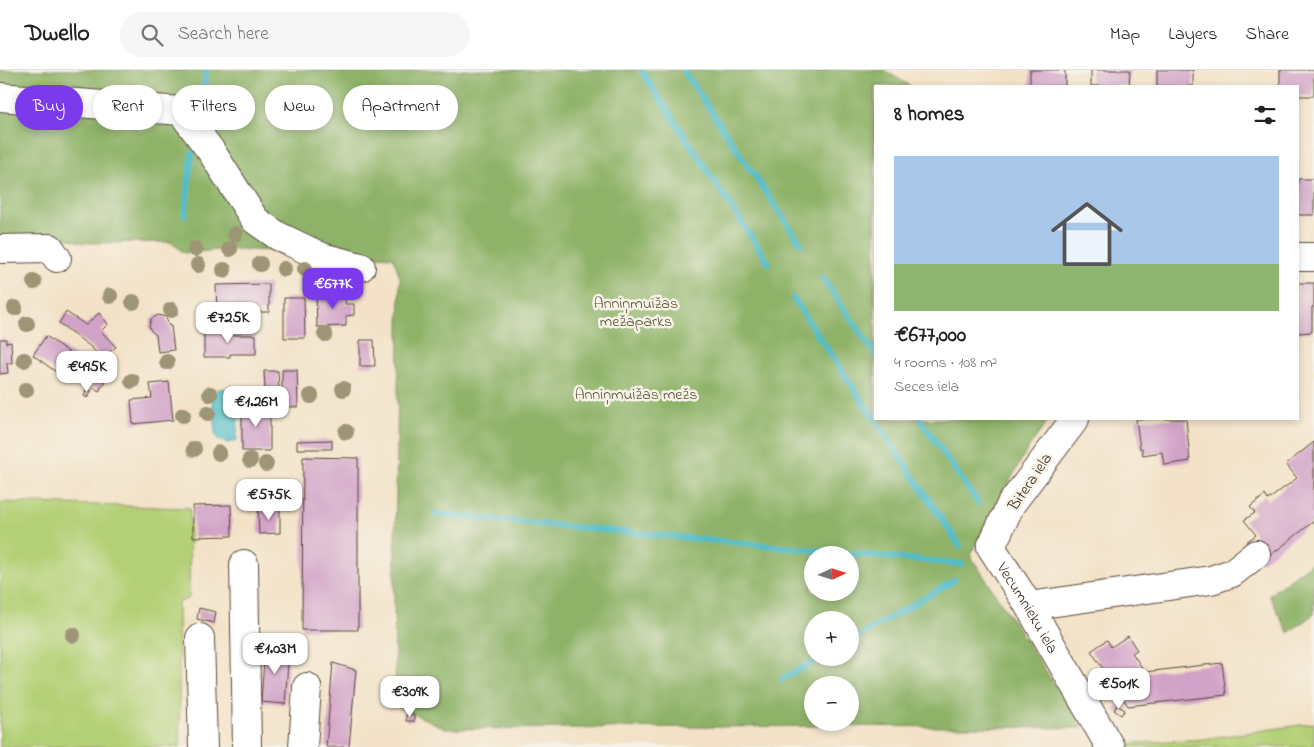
<!DOCTYPE html>
<html lang="en">
<head>
<meta charset="utf-8">
<style>
	:root { --surface:#fff; --page:#f6f6f6; --text:#202124; --muted:#757577; --line:#e0e0e0; --accent:#7c3aed }
	body { margin:0; font-family:"Indie Flower",sans-serif; background:var(--page); color:var(--text); height:100vh; display:flex; flex-direction:column; font-size:19px; white-space:nowrap }
	* { box-sizing:border-box; margin:0 }
	p { font-size:16px; color:var(--muted) }
	.icon { flex:none; width:28px; height:28px; fill:none; stroke:currentColor; stroke-width:2; stroke-linecap:round; stroke-linejoin:round }
	.map { position:relative; flex:1; overflow:hidden }
	.drawer { position:absolute; left:874px; top:15px; width:425px; height:335px; display:flex; flex-direction:column; background:var(--surface); border-radius:0px; box-shadow:0 2px 8px #0003 }
	.drawer>* { flex:none }
	.hud { position:absolute; left:15px; top:15px; width:475px; height:45px; display:flex; gap:10px }
	.needle { width:32px; rotate:86deg }
	.buttons { position:absolute; left:804px; top:476px; display:grid; gap:10px }
	.buttons a { display:grid; place-items:center; width:55px; height:55px; border-radius:50%; background:var(--surface); box-shadow:0 2px 8px #0003; font-size:25px }
	.price { position:absolute; translate:-50% -42px; padding:0 11px; border-radius:10px; background:#fff; color:#222; font-size:16px; line-height:32px; filter:drop-shadow(0 1px 2px #0008) }
	.price::after { content:''; position:absolute; left:50%; top:30px; width:15px; height:11px; margin-left:-8px; background:inherit; clip-path:polygon(0 0,100% 0,50% 100%) }
	.price.active { background:var(--accent); color:#fff }
	ul { padding:0; list-style:none }
	li { display:grid; align-content:center; gap:10px; height:265px; padding:0 20px }
	li span { display:grid; place-items:center; height:155px; border-radius:0px; color:#555 }
	li>.icon { margin-inline-start:auto }
	span .icon { width:90px; height:90px; fill:#fffc; stroke-width:1 }
	li b { font-size:21px }
	h2 { display:flex; justify-content:space-between; align-items:center; height:60px; padding:0 20px; font-size:21px }
	.pill { padding:0 18px; border-radius:22px; background:var(--surface); box-shadow:0 2px 8px #0003; font-size:18px; line-height:45px }
	.pill.active { background:var(--accent); color:#fff }
	header { display:flex; align-items:center; gap:30px; box-sizing:border-box; height:70px; padding:0 25px; background:var(--surface); border-bottom:1px solid var(--line) }
	header strong { font-size:24px }
	nav { display:flex; gap:28px; margin-inline-start:auto; font-size:18px }
	.search { width:350px; height:45px; background:var(--page); display:flex; align-items:center; gap:12px; box-sizing:border-box; padding:0 18px; border-radius:28px; color:var(--muted); font-size:19px }
	.map>svg:first-child { display:block }
	.green { fill:#b3d076; stroke:#777d4a }
	.forest { fill:#8eb267; stroke:#646e42; fill-rule:evenodd }
	.water { fill:#50bdc9; stroke:#467474 }
	.lines { fill:none; stroke-linecap:round; stroke-linejoin:round }
	.stream { stroke:#50bdc9; stroke-width:6 }
	.building { fill:#d1a2c7 }
	.minor-casing { stroke:#574637; stroke-width:30 }
	.minor { stroke:#fff; stroke-width:28 }
	.tree { fill:#9e9476 }
	.labels { text-anchor:middle; stroke-width:5; stroke-linejoin:round; paint-order:stroke }
	.park-label { font-size:16px; fill:#595434; stroke:#f7f3e8 }
	.street-label { font-size:16px; fill:#3b2a1e; stroke:#f7f3e8 }
</style>
</head>
<body>
<header>
<strong>Dwello</strong>
<div class="search"><svg class="icon" aria-label="search" viewBox="0 0 24 24"><circle cx="10" cy="10" r="6"/><path d="M15 15l6 6"/></svg>Search here</div>
<nav><a>Map</a><a>Layers</a><a>Share</a></nav>
</header>
<div class="map">
<svg width="1314" height="677" viewBox="0 0 1314 677">
	<rect width="100%" height="100%" fill="#f7f3e8"/>
	<filter id="ink" filterUnits="userSpaceOnUse"><feTurbulence type="fractalNoise" baseFrequency=".02" numOctaves="2"/><feDisplacementMap in="SourceGraphic" scale="10" xChannelSelector="R" yChannelSelector="G"/><feConvolveMatrix kernelMatrix="1 2 1 2 8 2 1 2 1" color-interpolation-filters="sRGB"/></filter>
	<filter id="wash" filterUnits="userSpaceOnUse"><feTurbulence type="fractalNoise" baseFrequency=".0096" numOctaves="4" result="noise"/><feDisplacementMap in="SourceGraphic" scale="20" xChannelSelector="R" yChannelSelector="G"/><feGaussianBlur stdDeviation="1.12" result="paint"/><feColorMatrix in="noise" values="0 0 0 0 0 0 0 0 0 0 0 0 0 0 0 0 0 1.4 0 .05"/><feComposite in="paint" operator="in"/></filter>
	<g filter="url(#wash)">
		<rect width="100%" height="100%" fill="#f3e2c7"/>
		<g class="green">
			<path d="M0,432L190,438L189,528L178,533L180,677H0Z"/>
			<path d="M1314,653V677H1121L1120,674L1203,669Z"/>
		</g>
		<g class="forest">
			<path d="M0,0H884L910,16H875V349H1049L1025,383L970,485L1083,658L831,656L447,659L396,636L394,533L400,207L393,187L230,179L184,183L171,172L83,173L53,164L0,173ZM812,485H850V522H812ZM812,550H850V588H812ZM812,615H850V652H812Z"/>
			<path d="M1314,491V544L1288,563L1269,525Z"/>
		</g>
		<path class="water" d="M223,318L236,324L239,330L237,370L228,373L218,370C213,362 215,357 215,347C215,335 204,322 223,318Z"/>
		<g class="lines">
			<g class="stream">
				<path d="M641,0L769,194"/>
				<path d="M683,0L801,174"/>
				<path d="M201,37L206,0"/>
				<path d="M185,145L192,84"/>
				<path d="M822,207L875,284"/>
				<path d="M793,228L960,476"/>
				<path d="M920,349L978,433"/>
				<path d="M435,444L962,494"/>
				<path d="M850,571L955,510"/>
				<path d="M782,609L820,588"/>
			</g>
		</g>
		<g id="blocks">
			<g class="building">
				<rect x="1030" y="0" width="35" height="16"/>
				<path d="M1091,0H1130L1129,16H1091Z"/>
				<rect x="1157" y="0" width="36" height="16"/>
				<path d="M1280,0H1314V26H1298V16H1280Z"/>
				<rect x="1298" y="109" width="16" height="36"/>
				<path d="M1298,213H1314V237H1312V262L1298,263Z"/>
				<path d="M269,214V242H217L216,215Z"/>
				<path d="M346,224L345,234H354V245L346,246V256L317,257L316,225Z"/>
				<path d="M284,228H304L305,268H284Z"/>
				<path d="M66,242L86,255L99,243L108,254L101,261L116,277L101,288L91,277L59,253Z"/>
				<path d="M158,245L166,247L169,256H171L174,280L158,282L156,265L151,261L149,257L151,249Z"/>
				<path d="M229,261L230,265H256V284H230V287H204V262Z"/>
				<path d="M46,266L77,288L63,307L33,285Z"/>
				<path d="M0,269H6V273L11,272L12,293H7L8,303L0,304Z"/>
				<path d="M360,270H374L375,296H360Z"/>
				<path d="M282,300H297L298,337H282Z"/>
				<path d="M264,301H278L279,318L265,319Z"/>
				<path d="M93,303L105,311L99,321L86,313Z"/>
				<path d="M169,312L173,350L133,354L131,330L152,328L150,314Z"/>
				<path d="M87,319L91,321L87,328L84,326Z"/>
				<path d="M242,334L270,335V381H242Z"/>
				<path d="M1136,349H1186L1190,391L1164,395L1162,382L1143,385L1142,378L1140,379Z"/>
				<path d="M332,370V379H297V371Z"/>
				<path d="M1314,372V451L1262,492L1246,472L1256,465L1244,450L1255,443L1250,437L1265,425L1268,430L1297,408L1286,394Z"/>
				<path d="M303,387L358,388V560H302Z"/>
				<path d="M231,435L232,466L193,467V436Z"/>
				<path d="M258,438H280V463L259,464Z"/>
				<path d="M199,538L216,542L214,553L197,549Z"/>
				<path d="M1128,566L1137,580L1132,583L1145,602L1222,593L1226,625L1128,636L1091,581L1107,570L1111,577Z"/>
				<path d="M265,576L289,578L285,634L261,632Z"/>
				<path d="M333,593L356,600L349,677H326Z"/>
				<path d="M1117,635L1125,640L1121,645L1114,640Z"/>
				<rect x="406" y="645" width="8" height="6"/>
			</g>
		</g>
	</g>
	<g filter="url(#ink)">
		<use href="#blocks" fill-opacity="0" stroke="#574637" stroke-width="1"/>
		<g class="lines">
			<defs>
				<g id="minor">
					<path d="M0,27L181,41L211,81L255,150L278,166L322,187L361,197"/>
					<path d="M0,179L50,178L57,188"/>
					<path d="M1298,187H1314"/>
					<path id="s1" d="M1075,349L1011,434L991,477L1029,536L1110,677"/>
					<path d="M244,494L247,677"/>
					<path d="M1029,536L1211,510L1232,503L1256,484"/>
					<path d="M200,568L203,677"/>
					<path d="M303,677L307,617"/>
				</g>
			</defs>
			<use href="#minor" class="minor-casing"/>
			<use href="#minor" class="minor"/>
		</g>
		<g class="tree">
			<circle cx="235" cy="164" r="8"/>
			<circle cx="195" cy="179" r="8"/>
			<circle cx="230" cy="179" r="8"/>
			<circle cx="260" cy="194" r="8"/>
			<circle cx="198" cy="195" r="8"/>
			<circle cx="284" cy="199" r="8"/>
			<circle cx="305" cy="199" r="8"/>
			<circle cx="224" cy="200" r="8"/>
			<circle cx="34" cy="212" r="8"/>
			<circle cx="110" cy="226" r="8"/>
			<circle cx="133" cy="232" r="8"/>
			<circle cx="15" cy="238" r="8"/>
			<circle cx="171" cy="240" r="8"/>
			<circle cx="27" cy="254" r="8"/>
			<circle cx="325" cy="264" r="8"/>
			<circle cx="24" cy="290" r="8"/>
			<circle cx="167" cy="292" r="8"/>
			<circle cx="132" cy="311" r="8"/>
			<circle cx="343" cy="319" r="8"/>
			<circle cx="26" cy="320" r="8"/>
			<circle cx="210" cy="324" r="8"/>
			<circle cx="311" cy="326" r="8"/>
			<circle cx="208" cy="343" r="8"/>
			<circle cx="183" cy="345" r="8"/>
			<circle cx="346" cy="362" r="8"/>
			<circle cx="194" cy="379" r="8"/>
			<circle cx="219" cy="383" r="8"/>
			<circle cx="250" cy="390" r="8"/>
			<circle cx="266" cy="394" r="8"/>
			<circle cx="73" cy="565" r="8"/>
		</g>
	</g>
	<g class="labels">
		<g class="park-label">
			<text x="636" y="238">Anniņmuižas<tspan x="636" dy="18">mežaparks</tspan></text>
			<text x="636" y="329">Anniņmuižas mežs</text>
		</g>
		<g class="street-label">
			<text transform="translate(1029 411) rotate(-56)" y="6">Bitera iela</text>
			<text dy="6" stroke="none"><textPath href="#s1" startOffset="225">Vecumnieku iela</textPath></text>
		</g>
	</g>
</svg>
<div class="buttons">
<a><svg class="needle" viewBox="-14 -14 28 28"><path d="M0-13l5 13h-10z" fill="#e53935"/><path d="M0 13l5-13h-10z" fill="#757577"/></svg></a>
<a>+</a>
<a>−</a>
</div>
<b class="price active" style="left:333px;top:240px">€677K</b>
<b class="price" style="left:228px;top:274px">€725K</b>
<b class="price" style="left:87px;top:323px">€495K</b>
<b class="price" style="left:256px;top:358px">€1.26M</b>
<b class="price" style="left:269px;top:451px">€575K</b>
<b class="price" style="left:275px;top:605px">€1.03M</b>
<b class="price" style="left:1119px;top:640px">€501K</b>
<b class="price" style="left:410px;top:648px">€309K</b>
<div class="hud">
<a class="pill active">Buy</a>
<a class="pill">Rent</a>
<a class="pill">Filters</a>
<a class="pill">New</a>
<a class="pill">Apartment</a>
</div>
<section class="drawer">
<h2>8 homes<svg class="icon" aria-label="filters" viewBox="0 0 24 24"><path d="M4 7h16M4 17h16"/><circle cx="9" cy="7" r="2"/><circle cx="15" cy="17" r="2"/></svg></h2>
<ul>
<li><span style="background:linear-gradient(#a9c7e8 70%,#8fb573 0)"><svg class="icon" aria-label="home" viewBox="0 0 24 24"><path d="M3 11l9-7 9 7M6 9v11h12V9"/></svg></span><div><b>€677,000</b><p>4 rooms · 108 m²</p><p>Seces iela</p></div></li>
</ul>
</section>
</div>
</body>
</html>
